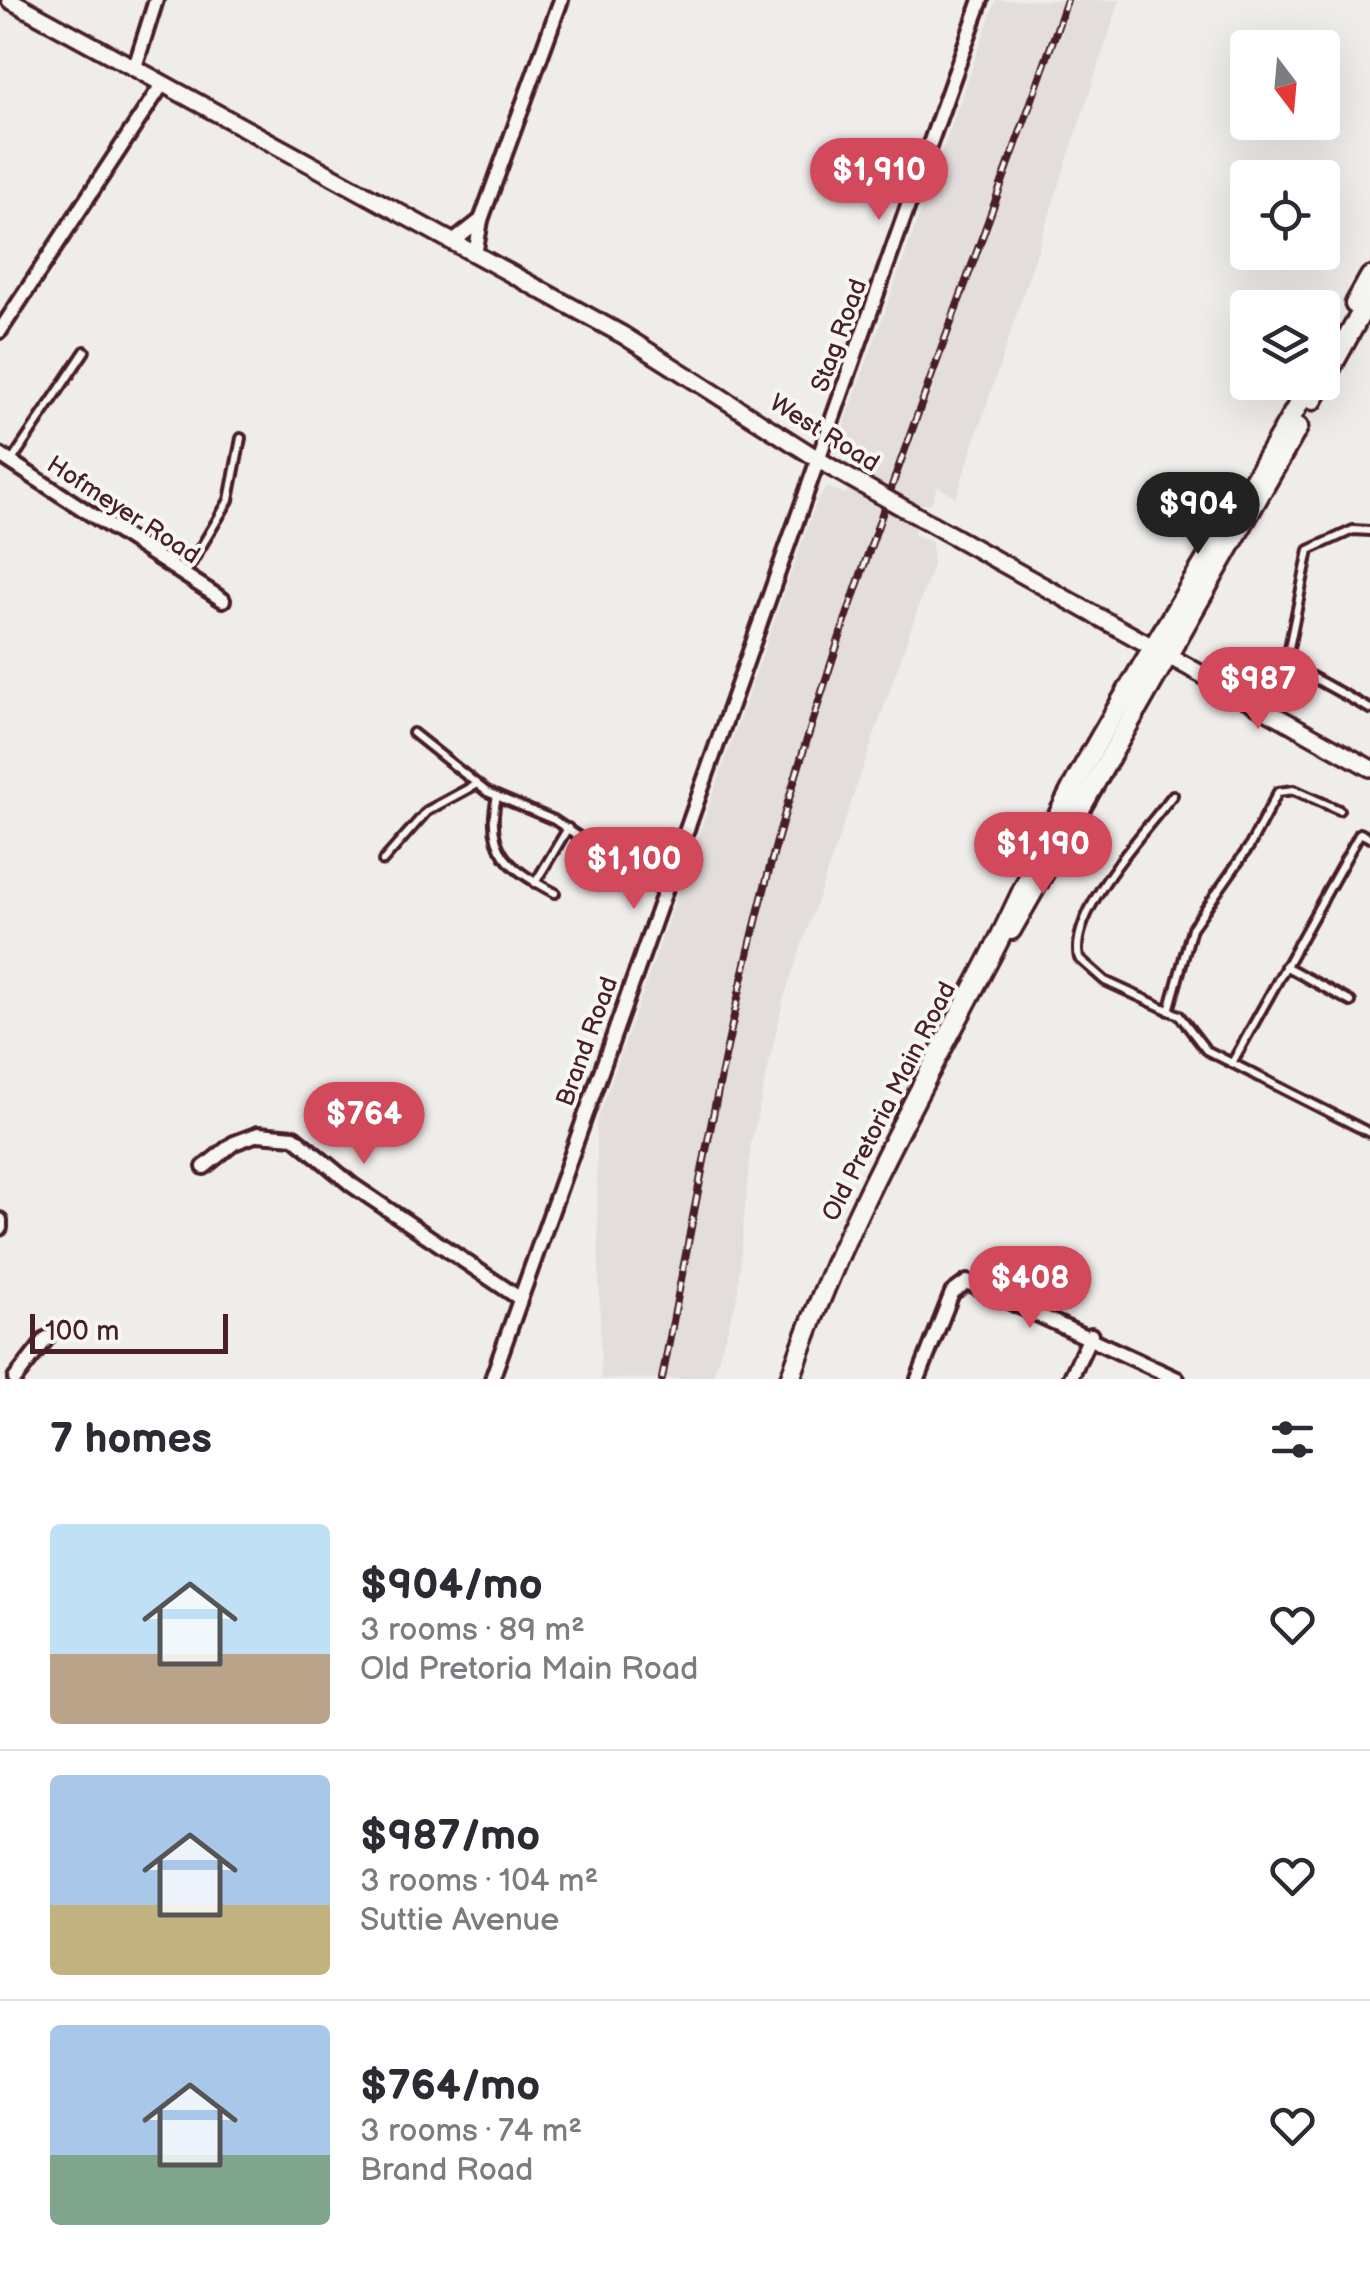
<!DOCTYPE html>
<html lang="en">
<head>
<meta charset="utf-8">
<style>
	:root { --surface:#fff; --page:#f2f2f3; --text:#2b2b33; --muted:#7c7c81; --line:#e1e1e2; --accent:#d1495b }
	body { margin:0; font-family:"Balsamiq Sans",sans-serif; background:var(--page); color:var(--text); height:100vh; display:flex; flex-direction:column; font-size:38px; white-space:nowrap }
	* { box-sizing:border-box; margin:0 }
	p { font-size:32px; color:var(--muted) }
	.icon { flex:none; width:55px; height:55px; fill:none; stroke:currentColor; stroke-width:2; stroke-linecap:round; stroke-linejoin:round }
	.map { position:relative; height:1379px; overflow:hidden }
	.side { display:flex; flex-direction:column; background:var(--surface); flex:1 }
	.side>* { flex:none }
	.needle { width:65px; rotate:164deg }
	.fabs { position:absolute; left:1230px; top:30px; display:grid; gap:20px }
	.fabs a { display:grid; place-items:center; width:110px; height:110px; border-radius:10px; background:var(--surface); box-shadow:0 10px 40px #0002; font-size:50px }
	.scale { position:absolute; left:30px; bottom:25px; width:198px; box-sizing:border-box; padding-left:10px; border:5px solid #4a1f2b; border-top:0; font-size:28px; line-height:35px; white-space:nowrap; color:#4a1f2b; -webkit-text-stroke:8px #f6f6f2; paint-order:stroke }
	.price { position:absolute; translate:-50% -85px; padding:0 22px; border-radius:35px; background:var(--accent); color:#fff; font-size:32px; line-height:65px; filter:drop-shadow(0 2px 5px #0008) }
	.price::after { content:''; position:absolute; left:50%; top:60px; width:30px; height:22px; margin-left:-15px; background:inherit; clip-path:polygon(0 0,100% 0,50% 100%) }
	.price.active { background:#222; color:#fff }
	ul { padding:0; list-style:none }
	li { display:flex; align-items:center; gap:30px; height:250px; padding:0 50px }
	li+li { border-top:2px solid var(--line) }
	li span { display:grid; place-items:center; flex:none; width:280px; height:200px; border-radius:10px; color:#555 }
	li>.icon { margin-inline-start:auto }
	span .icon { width:120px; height:120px; fill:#fffc; stroke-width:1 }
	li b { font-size:42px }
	h2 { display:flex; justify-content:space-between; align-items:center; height:120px; padding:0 50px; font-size:42px }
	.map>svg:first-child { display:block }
	.built { fill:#e3dedc }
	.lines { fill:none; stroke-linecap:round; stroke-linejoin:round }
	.service-casing { stroke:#4a1f2b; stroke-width:14 }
	.minor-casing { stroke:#4a1f2b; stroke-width:20 }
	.tertiary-casing { stroke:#4a1f2b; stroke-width:22 }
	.secondary-casing { stroke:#4a1f2b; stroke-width:25 }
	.service { stroke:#f6f6f2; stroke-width:6 }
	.minor { stroke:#f6f6f2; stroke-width:12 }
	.tertiary { stroke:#f6f6f2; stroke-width:15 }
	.secondary { stroke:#f6f6f2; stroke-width:18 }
	.rail-casing { stroke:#4a1f2b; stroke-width:8 }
	.rail { stroke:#f6f6f2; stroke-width:4; stroke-dasharray:11; stroke-linecap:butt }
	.tertiary-bridge-casing { stroke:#4a1f2b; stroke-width:22; stroke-linecap:butt }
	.tertiary-bridge { stroke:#f6f6f2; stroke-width:15 }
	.labels { text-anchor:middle; stroke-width:8; stroke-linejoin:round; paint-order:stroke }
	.street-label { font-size:25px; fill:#4a1f2b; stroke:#f6f6f2 }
</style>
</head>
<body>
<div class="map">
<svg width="1370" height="1379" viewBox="0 0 1370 1379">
	<rect width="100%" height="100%" fill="#efedea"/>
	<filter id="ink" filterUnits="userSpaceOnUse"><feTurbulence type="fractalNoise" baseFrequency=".01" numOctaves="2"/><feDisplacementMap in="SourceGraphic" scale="20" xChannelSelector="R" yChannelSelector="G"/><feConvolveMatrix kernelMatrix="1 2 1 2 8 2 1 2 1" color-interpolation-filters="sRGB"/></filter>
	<g filter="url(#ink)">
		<path class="built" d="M996,0H1120L956,498L938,486L931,504H922L914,534L932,542L933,565L784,997L751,1144L737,1298L712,1379H601L596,1124L817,500L827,487L846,494L854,467L836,448Z"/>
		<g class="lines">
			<defs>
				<g id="service">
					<path d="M11,462L85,351"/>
					<path d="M1370,531L1353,530L1309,550L1288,653L1294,667L1370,709"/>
					<path d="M185,574L229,500L241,438"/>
					<path d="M413,733L487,792L554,820L662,892"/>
					<path d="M1173,795C1146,830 1068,913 1079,958L1105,981L1179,1015L1206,1050L1370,1133"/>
					<path d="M497,796C484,852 510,869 555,893"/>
					<path d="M383,861L427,811L475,785"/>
					<path d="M535,883L568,828"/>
					<path d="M1285,966L1351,1002"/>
					<path d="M1169,1011L1192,928L1249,847L1278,792L1294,790L1339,810"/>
					<path d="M1232,1063L1360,833L1370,838"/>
				</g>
				<g id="minor">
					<path d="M135,67L156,0"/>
					<path d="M453,242L481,220"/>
					<path d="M475,255L481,220L561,0"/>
					<path d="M0,331L163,83"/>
					<path d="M0,455L223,600"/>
					<path d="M204,1167L234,1143L258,1134L294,1137L352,1185L519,1298"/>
					<path d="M0,1220V1228"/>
					<path d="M15,1379L47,1338"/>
					<path d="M492,1379L981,0"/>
					<path d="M918,1379L952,1293L967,1282L1177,1379"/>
					<path d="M1070,1379L1091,1335"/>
				</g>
				<g id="tertiary">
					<path d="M10,0L623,335L832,468"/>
					<path d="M946,532L1370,768"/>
				</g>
				<g id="secondary">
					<path d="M1355,304L1370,277"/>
					<path d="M1313,400L1370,297"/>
					<path d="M1011,930L1298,427"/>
					<path d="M790,1379C843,1227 913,1104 987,963C1021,899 1048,830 1084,766C1156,637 1238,512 1311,382"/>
				</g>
			</defs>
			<use href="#service" class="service-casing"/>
			<use href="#minor" class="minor-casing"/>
			<use href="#tertiary" class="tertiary-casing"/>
			<use href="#secondary" class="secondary-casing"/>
			<use href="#service" class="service"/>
			<use href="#minor" class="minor"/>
			<use href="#tertiary" class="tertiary"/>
			<use href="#secondary" class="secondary"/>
			<defs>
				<path id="rail" d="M662,1379C699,1188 732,996 786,809C866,535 974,270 1067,0"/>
			</defs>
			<use href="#rail" class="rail-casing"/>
			<use href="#rail" class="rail"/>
			<defs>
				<path id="tertiary-bridge" d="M832,468L946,532"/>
			</defs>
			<use href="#tertiary-bridge" class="tertiary-bridge-casing"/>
			<use href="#tertiary-bridge" class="tertiary-bridge"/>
		</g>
	</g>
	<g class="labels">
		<g class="street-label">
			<text transform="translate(838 335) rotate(-70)" y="9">Stag Road</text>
			<text transform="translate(825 432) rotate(32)" y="9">West Road</text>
			<text transform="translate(124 509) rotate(33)" y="9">Hofmeyer Road</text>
			<text transform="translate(586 1041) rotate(-70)" y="9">Brand Road</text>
			<text transform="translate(888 1101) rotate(-63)" y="9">Old Pretoria Main Road</text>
		</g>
	</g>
</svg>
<div class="fabs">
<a><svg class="needle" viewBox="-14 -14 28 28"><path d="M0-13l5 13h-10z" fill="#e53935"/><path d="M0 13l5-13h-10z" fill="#7c7c81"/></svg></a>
<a><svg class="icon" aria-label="locate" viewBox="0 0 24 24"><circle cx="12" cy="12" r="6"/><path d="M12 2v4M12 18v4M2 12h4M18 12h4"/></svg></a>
<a><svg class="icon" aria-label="layers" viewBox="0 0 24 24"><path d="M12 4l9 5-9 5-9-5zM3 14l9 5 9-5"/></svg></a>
</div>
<div class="scale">100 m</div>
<b class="price" style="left:879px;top:223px">$1,910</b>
<b class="price active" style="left:1198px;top:557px">$904</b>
<b class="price" style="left:1258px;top:732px">$987</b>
<b class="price" style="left:1043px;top:897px">$1,190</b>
<b class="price" style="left:634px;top:912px">$1,100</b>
<b class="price" style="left:364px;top:1167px">$764</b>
<b class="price" style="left:1030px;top:1331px">$408</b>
</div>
<section class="side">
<h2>7 homes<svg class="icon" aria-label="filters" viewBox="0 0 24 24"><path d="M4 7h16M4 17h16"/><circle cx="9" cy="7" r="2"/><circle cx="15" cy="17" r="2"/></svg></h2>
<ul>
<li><span style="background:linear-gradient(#bfe0f5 65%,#b9a48a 0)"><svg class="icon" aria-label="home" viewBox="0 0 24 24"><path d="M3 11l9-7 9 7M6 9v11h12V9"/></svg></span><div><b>$904/mo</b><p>3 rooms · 89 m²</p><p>Old Pretoria Main Road</p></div><svg class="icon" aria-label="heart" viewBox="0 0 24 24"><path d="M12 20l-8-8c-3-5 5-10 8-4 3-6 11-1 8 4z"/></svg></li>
<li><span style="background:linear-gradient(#a9c7e8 65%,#c2b280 0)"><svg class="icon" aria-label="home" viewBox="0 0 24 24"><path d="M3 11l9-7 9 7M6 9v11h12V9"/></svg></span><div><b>$987/mo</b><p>3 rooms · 104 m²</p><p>Suttie Avenue</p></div><svg class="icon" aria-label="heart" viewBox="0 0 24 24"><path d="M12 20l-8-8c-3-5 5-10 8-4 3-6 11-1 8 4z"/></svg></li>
<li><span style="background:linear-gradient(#a9c7e8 65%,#7fa58c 0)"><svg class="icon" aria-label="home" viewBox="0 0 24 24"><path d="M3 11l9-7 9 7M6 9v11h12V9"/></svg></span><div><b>$764/mo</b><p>3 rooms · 74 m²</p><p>Brand Road</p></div><svg class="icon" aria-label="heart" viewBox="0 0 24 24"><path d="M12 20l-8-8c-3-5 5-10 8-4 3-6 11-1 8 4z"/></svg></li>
</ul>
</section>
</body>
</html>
